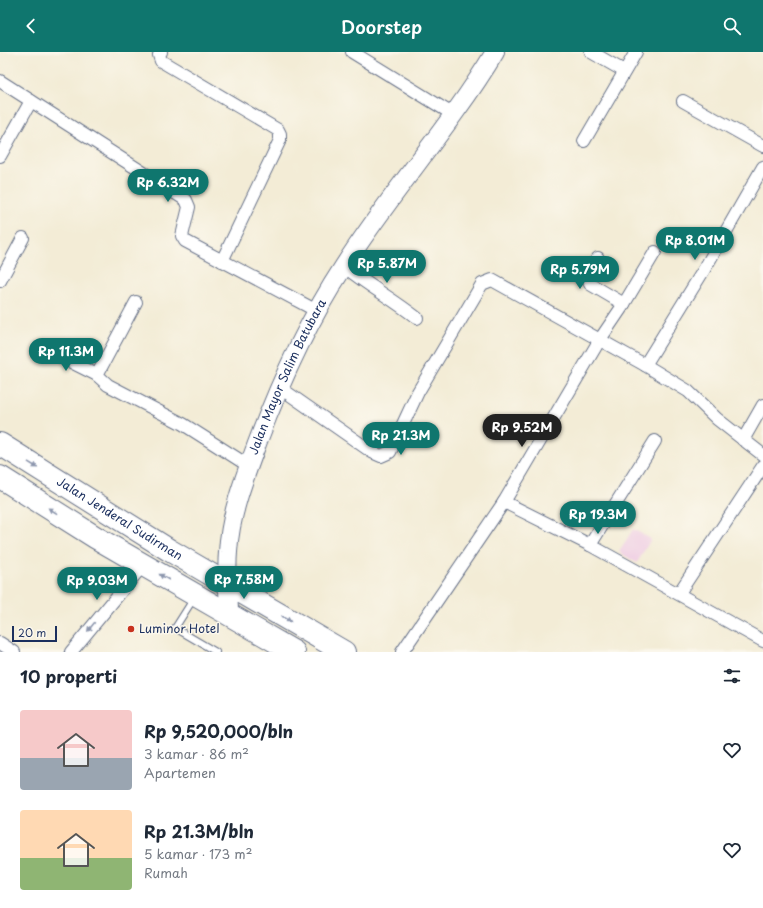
<!DOCTYPE html>
<html lang="id">
<head>
<meta charset="utf-8">
<style>
	:root { --surface:#fff; --page:#f6f6f7; --text:#1f2937; --muted:#747a83; --accent:#0f766e }
	body { margin:0; font-family:"Playpen Sans",sans-serif; background:var(--page); color:var(--text); height:100vh; display:flex; flex-direction:column; font-size:15px; white-space:nowrap }
	* { box-sizing:border-box; margin:0 }
	p { font-size:13px; color:var(--muted) }
	.icon { flex:none; width:22px; height:22px; fill:none; stroke:currentColor; stroke-width:2; stroke-linecap:round; stroke-linejoin:round }
	.map { position:relative; height:600px; overflow:hidden }
	.panel { display:flex; flex-direction:column; background:var(--surface); flex:1 }
	.panel>* { flex:none }
	.scale { position:absolute; left:12px; bottom:10px; width:45px; box-sizing:border-box; padding-left:4px; border:2px solid #1b2f5e; border-top:0; font-size:11px; line-height:14px; white-space:nowrap; color:#1b2f5e; -webkit-text-stroke:3px #fbf7ec; paint-order:stroke }
	.price { position:absolute; translate:-50% -34px; padding:0 9px; border-radius:14px; background:var(--accent); color:#fff; font-size:13px; line-height:26px; filter:drop-shadow(0 1px 2px #0008) }
	.price::after { content:''; position:absolute; left:50%; top:24px; width:12px; height:9px; margin-left:-6px; background:inherit; clip-path:polygon(0 0,100% 0,50% 100%) }
	.price.on { background:#222; color:#fff }
	ul { padding:0; list-style:none }
	li { display:flex; align-items:center; gap:12px; height:100px; padding:0 20px }
	li span { display:grid; place-items:center; flex:none; width:112px; height:80px; border-radius:4px; color:#555 }
	li>.icon { margin-inline-start:auto }
	span .icon { width:48px; height:48px; fill:#fffc; stroke-width:1 }
	li b { font-size:17px }
	h2 { display:flex; justify-content:space-between; align-items:center; height:48px; padding:0 20px; font-size:17px }
	header { display:flex; justify-content:space-between; align-items:center; height:52px; padding:0 20px; background:var(--accent); color:#fff; font-size:18px; font-weight:600 }
	.map>svg:first-child { display:block }
	.built { fill:#f0d0e4 }
	.lines { fill:none; stroke-linecap:round; stroke-linejoin:round }
	.lane-casing { stroke:#677188; stroke-width:8 }
	.street-casing { stroke:#677188; stroke-width:14 }
	.secondary-casing { stroke:#677188; stroke-width:20 }
	.highway-casing { stroke:#677188; stroke-width:24 }
	.lane { stroke:#fff; stroke-width:6 }
	.street { stroke:#fff; stroke-width:12 }
	.secondary { stroke:#fff; stroke-width:18 }
	.highway { stroke:#fff; stroke-width:22 }
	.oneway { fill:#8d97ae }
	.poi-dot { fill:#c8321e; stroke:#fbf7ec; stroke-width:1.5 }
	.labels { text-anchor:middle; stroke-width:3; stroke-linejoin:round; paint-order:stroke }
	.street-label { font-size:12px; fill:#1b2f5e; stroke:#fbf7ec }
	.poi-label { font-size:12px; fill:#1b2f5e; stroke:#fbf7ec; text-anchor:start }
</style>
</head>
<body>
<header><svg class="icon" aria-label="back" viewBox="0 0 24 24"><path d="M15 5l-7 7 7 7"/></svg>Doorstep<svg class="icon" aria-label="search" viewBox="0 0 24 24"><circle cx="10" cy="10" r="6"/><path d="M15 15l6 6"/></svg></header>
<div class="map">
<svg width="763" height="600" viewBox="0 0 763 600">
	<rect width="100%" height="100%" fill="#fbf7ec"/>
	<filter id="ink" filterUnits="userSpaceOnUse"><feTurbulence type="fractalNoise" baseFrequency=".025" numOctaves="2"/><feDisplacementMap in="SourceGraphic" scale="8" xChannelSelector="R" yChannelSelector="G"/><feConvolveMatrix kernelMatrix="1 2 1 2 8 2 1 2 1" color-interpolation-filters="sRGB"/></filter>
	<filter id="wash" filterUnits="userSpaceOnUse"><feTurbulence type="fractalNoise" baseFrequency=".012" numOctaves="4" result="noise"/><feDisplacementMap in="SourceGraphic" scale="16" xChannelSelector="R" yChannelSelector="G"/><feGaussianBlur stdDeviation="0.9" result="paint"/><feColorMatrix in="noise" values="0 0 0 0 0 0 0 0 0 0 0 0 0 0 0 0 0 1.4 0 .05"/><feComposite in="paint" operator="in"/></filter>
	<g filter="url(#wash)">
		<rect width="100%" height="100%" fill="#f3ecd6"/>
		<path class="built" d="M633,477L651,487L637,511L619,500Z"/>
	</g>
	<g filter="url(#ink)">
		<g class="lines">
			<defs>
				<path id="lane" d="M194,546L175,576L216,600"/>
				<g id="street">
					<path d="M161,0L159,3L161,9L278,78L280,82V88L222,209"/>
					<path d="M352,0L454,63"/>
					<path d="M591,0L624,19"/>
					<path d="M0,29L186,148L189,155L182,184L185,189L317,259"/>
					<path d="M683,49L763,94"/>
					<path d="M584,89L636,0"/>
					<path d="M0,104L31,49"/>
					<path d="M598,206L587,221L590,232L624,252"/>
					<path d="M344,214C367,233 393,247 417,266"/>
					<path d="M0,229L23,186"/>
					<path d="M136,250L97,323L108,333L183,372L249,414"/>
					<path d="M45,297L97,323"/>
					<path d="M645,313L705,216L763,115"/>
					<path d="M279,335L372,400L381,404L390,400L418,340L482,232L492,228L645,313L688,339L717,367L763,403"/>
					<path d="M743,388L763,353"/>
					<path d="M504,450L590,493L763,589"/>
					<path d="M590,493L655,389"/>
					<path d="M679,541L763,414"/>
					<path d="M0,591L14,600"/>
					<path d="M71,600L143,513"/>
					<path d="M402,600L504,450L599,289L624,252L655,200"/>
				</g>
				<g id="secondary">
					<path id="s1" d="M229,564C229,543 226,521 228,500C230,462 245,424 258,389C281,328 308,269 344,214C391,140 450,75 495,0"/>
				</g>
				<g id="highway">
					<path id="s2" d="M0,392L169,498L344,600"/>
					<path d="M0,425L95,485L294,600"/>
				</g>
			</defs>
			<use href="#lane" class="lane-casing"/>
			<use href="#street" class="street-casing"/>
			<use href="#secondary" class="secondary-casing"/>
			<use href="#highway" class="highway-casing"/>
			<use href="#lane" class="lane"/>
			<use href="#street" class="street"/>
			<use href="#secondary" class="secondary"/>
			<use href="#highway" class="highway"/>
		</g>
		<defs><path id="oneway-solid" d="M-6-.8H1V-3.2L6.5 0L1 3.2V.8H-6Z"/></defs>
		<g class="oneway">
			<use href="#oneway-solid" transform="translate(33 413) rotate(32)"/>
			<use href="#oneway-solid" transform="translate(53 459) rotate(-148)"/>
			<use href="#oneway-solid" transform="translate(164 525) rotate(-150)"/>
			<use href="#oneway-solid" transform="translate(286 567) rotate(30)"/>
			<use href="#oneway-solid" transform="translate(91 575) rotate(129)"/>
		</g>
	</g>
	<circle class="poi-dot" cx="131" cy="577" r="4"/>
	<g class="labels">
		<g class="street-label">
			<text dy="4" stroke="none"><textPath href="#s1" startOffset="250">Jalan Mayor Salim Batubara</textPath></text>
			<text dy="4" stroke="none"><textPath href="#s2" startOffset="141">Jalan Jenderal Sudirman</textPath></text>
		</g>
		<g class="poi-label">
			<text x="139" y="581">Luminor Hotel</text>
		</g>
	</g>
</svg>
<div class="scale">20 m</div>
<b class="price" style="left:168px;top:151px">Rp 6.32M</b>
<b class="price" style="left:695px;top:209px">Rp 8.01M</b>
<b class="price" style="left:387px;top:232px">Rp 5.87M</b>
<b class="price" style="left:580px;top:238px">Rp 5.79M</b>
<b class="price" style="left:66px;top:320px">Rp 11.3M</b>
<b class="price on" style="left:522px;top:396px">Rp 9.52M</b>
<b class="price" style="left:401px;top:404px">Rp 21.3M</b>
<b class="price" style="left:598px;top:483px">Rp 19.3M</b>
<b class="price" style="left:244px;top:548px">Rp 7.58M</b>
<b class="price" style="left:97px;top:549px">Rp 9.03M</b>
</div>
<section class="panel">
<h2>10 properti<svg class="icon" aria-label="filters" viewBox="0 0 24 24"><path d="M4 7h16M4 17h16"/><circle cx="9" cy="7" r="2"/><circle cx="15" cy="17" r="2"/></svg></h2>
<ul>
<li><span style="background:linear-gradient(#f6c9c9 60%,#9aa5b1 0)"><svg class="icon" aria-label="home" viewBox="0 0 24 24"><path d="M3 11l9-7 9 7M6 9v11h12V9"/></svg></span><div><b>Rp 9,520,000/bln</b><p>3 kamar · 86 m²</p><p>Apartemen</p></div><svg class="icon" aria-label="heart" viewBox="0 0 24 24"><path d="M12 20l-8-8c-3-5 5-10 8-4 3-6 11-1 8 4z"/></svg></li>
<li><span style="background:linear-gradient(#ffd9b3 60%,#8fb573 0)"><svg class="icon" aria-label="home" viewBox="0 0 24 24"><path d="M3 11l9-7 9 7M6 9v11h12V9"/></svg></span><div><b>Rp 21.3M/bln</b><p>5 kamar · 173 m²</p><p>Rumah</p></div><svg class="icon" aria-label="heart" viewBox="0 0 24 24"><path d="M12 20l-8-8c-3-5 5-10 8-4 3-6 11-1 8 4z"/></svg></li>
</ul>
</section>
</body>
</html>
